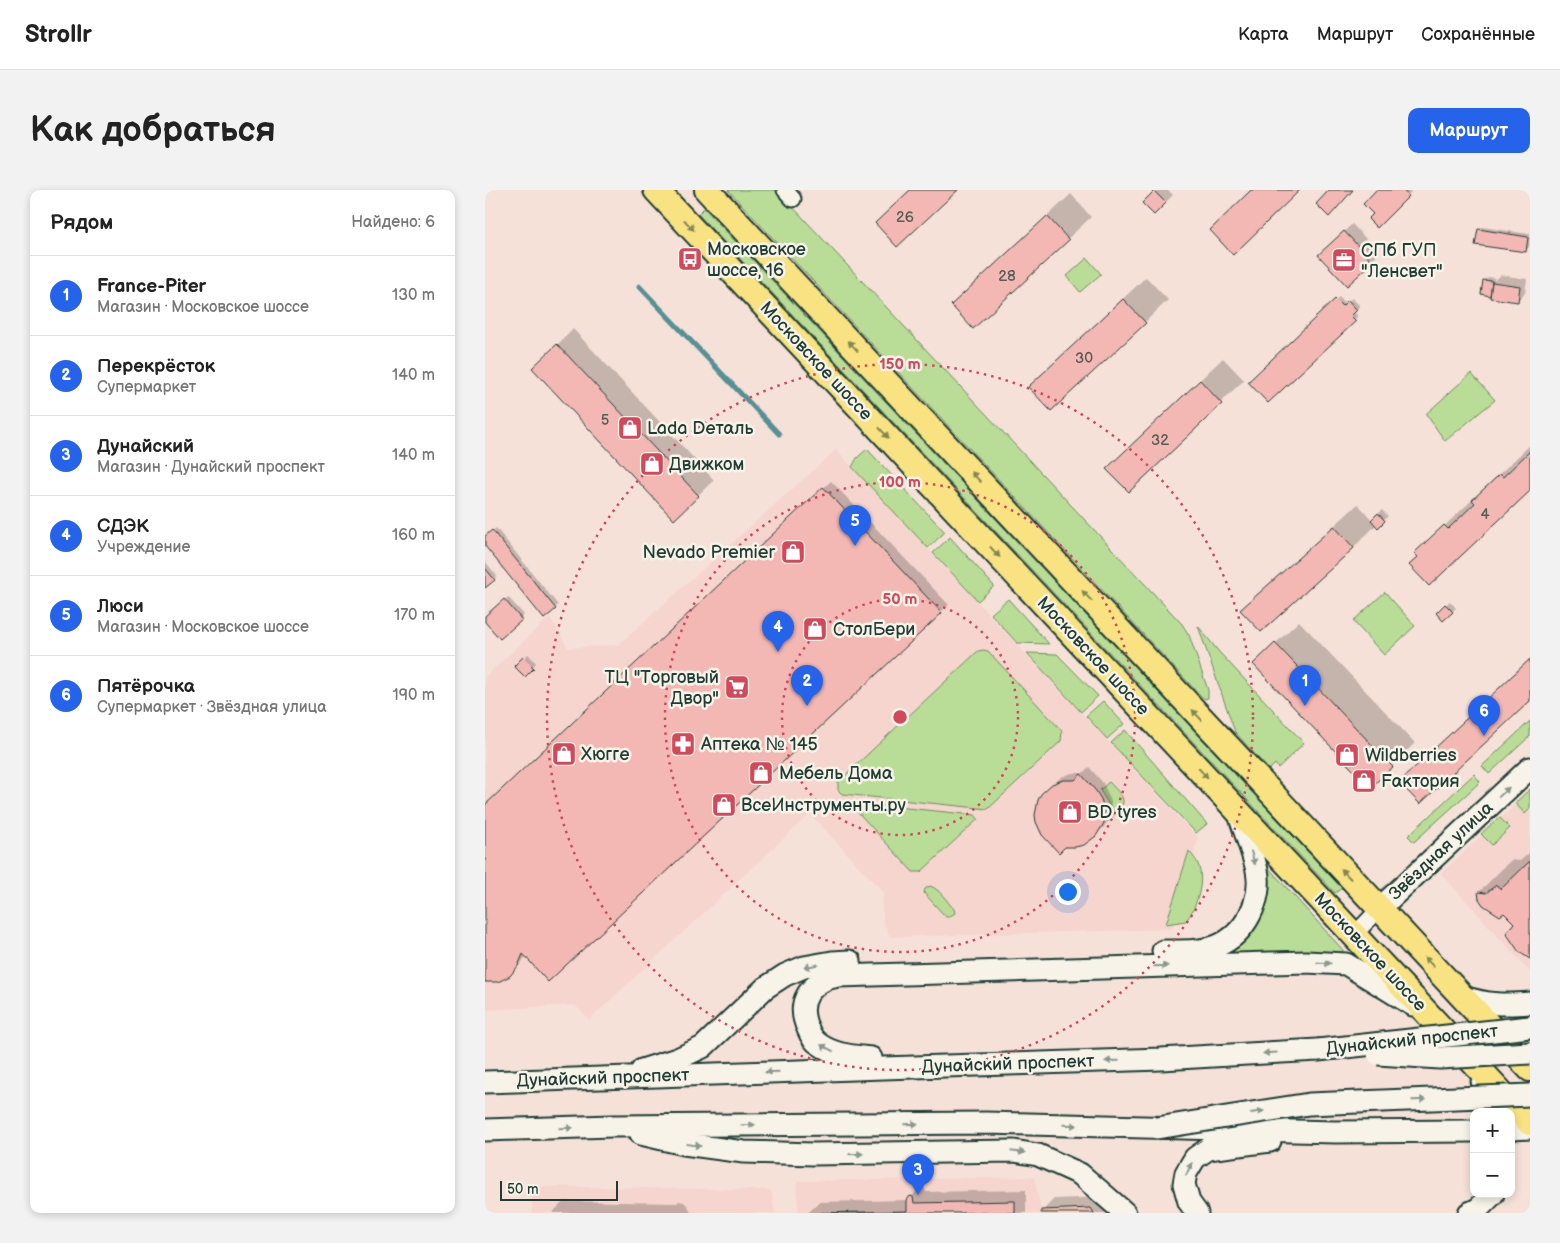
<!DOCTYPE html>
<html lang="ru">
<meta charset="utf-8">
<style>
:root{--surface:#fff;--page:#f2f2f2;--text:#222;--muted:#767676;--line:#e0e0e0;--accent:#2563eb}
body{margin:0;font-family:"Balsamiq Sans",sans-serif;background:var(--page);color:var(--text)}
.controls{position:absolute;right:15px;bottom:15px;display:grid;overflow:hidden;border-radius:10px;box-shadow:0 2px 8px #0003}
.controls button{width:45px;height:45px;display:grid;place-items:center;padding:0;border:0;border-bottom:1px solid var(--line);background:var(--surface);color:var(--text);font:25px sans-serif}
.scale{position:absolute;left:15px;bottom:12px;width:118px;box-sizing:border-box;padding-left:5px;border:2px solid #1f3d34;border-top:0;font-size:14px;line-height:18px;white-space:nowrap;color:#1f3d34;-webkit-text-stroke:4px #f7f3e8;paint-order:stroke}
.you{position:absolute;left:582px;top:701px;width:18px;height:18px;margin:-12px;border:4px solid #fff;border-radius:50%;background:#1a73e8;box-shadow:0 0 0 8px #1a73e833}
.badge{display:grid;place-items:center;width:32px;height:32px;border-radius:50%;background:var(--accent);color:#fff;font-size:16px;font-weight:700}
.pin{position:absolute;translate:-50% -41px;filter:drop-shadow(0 1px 2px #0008)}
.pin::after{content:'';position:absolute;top:26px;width:18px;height:15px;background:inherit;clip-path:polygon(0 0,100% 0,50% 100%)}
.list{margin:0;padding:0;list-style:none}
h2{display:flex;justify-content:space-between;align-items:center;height:65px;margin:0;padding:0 20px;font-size:21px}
h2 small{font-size:16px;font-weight:400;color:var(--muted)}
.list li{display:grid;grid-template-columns:32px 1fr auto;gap:15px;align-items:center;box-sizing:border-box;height:80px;padding:0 20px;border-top:1px solid var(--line)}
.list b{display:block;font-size:19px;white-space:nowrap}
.list p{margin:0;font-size:16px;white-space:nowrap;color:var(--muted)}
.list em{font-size:16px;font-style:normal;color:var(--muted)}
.map{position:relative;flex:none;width:1045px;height:1023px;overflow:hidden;border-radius:10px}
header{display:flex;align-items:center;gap:30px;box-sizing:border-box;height:70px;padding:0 25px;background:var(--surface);border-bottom:1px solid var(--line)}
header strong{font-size:24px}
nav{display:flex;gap:28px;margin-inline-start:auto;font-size:18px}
.intro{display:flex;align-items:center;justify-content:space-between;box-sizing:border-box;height:120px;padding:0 30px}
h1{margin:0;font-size:35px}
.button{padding:12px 22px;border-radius:10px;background:var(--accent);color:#fff;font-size:18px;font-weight:700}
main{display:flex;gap:30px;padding:0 30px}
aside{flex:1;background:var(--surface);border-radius:10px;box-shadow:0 2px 8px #0003}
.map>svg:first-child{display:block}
</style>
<header>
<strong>Strollr</strong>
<nav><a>Карта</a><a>Маршрут</a><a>Сохранённые</a></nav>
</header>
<div class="intro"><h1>Как добраться</h1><a class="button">Маршрут</a></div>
<main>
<aside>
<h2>Рядом<small>Найдено: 6</small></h2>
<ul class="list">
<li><span class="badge">1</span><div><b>France-Piter</b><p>Магазин · Московское шоссе</p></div><em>130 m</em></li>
<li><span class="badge">2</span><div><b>Перекрёсток</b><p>Супермаркет</p></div><em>140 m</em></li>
<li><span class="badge">3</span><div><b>Дунайский</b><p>Магазин · Дунайский проспект</p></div><em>140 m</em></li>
<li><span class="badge">4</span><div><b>СДЭК</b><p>Учреждение</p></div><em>160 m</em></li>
<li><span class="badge">5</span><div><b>Люси</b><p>Магазин · Московское шоссе</p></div><em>170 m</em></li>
<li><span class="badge">6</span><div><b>Пятёрочка</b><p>Супермаркет · Звёздная улица</p></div><em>190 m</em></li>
</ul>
</aside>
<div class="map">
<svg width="1045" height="1023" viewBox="0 0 1045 1023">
<rect width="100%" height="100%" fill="#f6e1d8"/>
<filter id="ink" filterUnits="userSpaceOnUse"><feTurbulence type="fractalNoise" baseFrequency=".02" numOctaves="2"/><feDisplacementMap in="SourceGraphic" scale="10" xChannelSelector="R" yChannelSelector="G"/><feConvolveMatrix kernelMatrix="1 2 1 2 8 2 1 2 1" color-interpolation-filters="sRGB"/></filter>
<g filter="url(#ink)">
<g fill="#f5d5cd">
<path d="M351,260L713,648L687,739L405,747L398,730L397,712L399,703L325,624L104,830L90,815L0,820V487L65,427L83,458L133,455Z"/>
<path d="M1045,601V782L956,683Z"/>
<path d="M549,987L556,1020L609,1023H313L312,991Z"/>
<path d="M47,996L286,1000L290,1023H47Z"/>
</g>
<g fill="#b9dc96" stroke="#6c8c65">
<path d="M243,0H292L697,434L704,445L723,500V508L720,509L716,506Z"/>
<path d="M219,18L857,698L850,703L213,24Z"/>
<path d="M602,68L616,84L595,102L582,86Z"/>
<path d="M986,183L1010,210L960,251L941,224Z"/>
<path d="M382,259L460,342L443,358L367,277L372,268Z"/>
<path d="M465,347L509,396L493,411L448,363Z"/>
<path d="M900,402L930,436L899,465L868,431Z"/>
<path d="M523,409L564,454L532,453L506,424Z"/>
<path d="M713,436L734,462L819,553L793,578L790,574L784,580L750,542Z"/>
<path d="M498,460L503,461L577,541L576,551L503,619L357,604L353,600V592L493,461Z"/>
<path d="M542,463L572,464L613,506L596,522Z"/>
<path d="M618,511L639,534L622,549L601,526Z"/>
<path d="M1045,531V546L1004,584L997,576Z"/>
<path d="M640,540L722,634L711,643L626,553Z"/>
<path d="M989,584L995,592L929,652L923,646L927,642Z"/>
<path d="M624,592C644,612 642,612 622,632L624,615L615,600Z"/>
<path d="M1045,599V619L1040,624L1030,613Z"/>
<path d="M373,613L490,625L493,629L436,682H428L368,617Z"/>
<path d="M1014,627L1025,638L1007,655L996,644Z"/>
<path d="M704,661C707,665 711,669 713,674C720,691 712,717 701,731L681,734Z"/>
<path d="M781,675L858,760V762L723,764L737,759Z"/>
<path d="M445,696C455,699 462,712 469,719L470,723L464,727H461L439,703L440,699Z"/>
</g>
<g fill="#0003">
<path d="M672,0H683L688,5L669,24L659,13Z"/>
<path d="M893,0H924L926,2L892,37L890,24Z"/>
<path d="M586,4L606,27L488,137L468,115Z"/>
<path d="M867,34L894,63L862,94L835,65Z"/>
<path d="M997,37L1045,44L1044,57L1040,61L994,40Z"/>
<path d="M1016,85L1042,89L1040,103L1032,111L1007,102L1004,104L998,103L1000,90L1003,87L1010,88L1009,91Z"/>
<path d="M661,87L683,110L660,132L544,197Z"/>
<path d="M854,107L861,114L867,108L875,116L869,122L873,126L783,212L764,192Z"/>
<path d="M88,139L229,290L189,328L64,163Z"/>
<path d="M738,168L759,190L644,300L646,256Z"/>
<path d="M1045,255V299L935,367L931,363Z"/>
<path d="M346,291L464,415L41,765L37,772L29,780L0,791V616Z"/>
<path d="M873,314L887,330L897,320L903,326L893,336L892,334L869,357L776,441L757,420Z"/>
<path d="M11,338L73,415L70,418L0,354V347Z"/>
<path d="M0,371L12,386L0,397Z"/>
<path d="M23,407L39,425L15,447L0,430V428Z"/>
<path d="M965,411L971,418L959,429L952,423Z"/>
<path d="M814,431L930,553L885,596L769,474Z"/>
<path d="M43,464L51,473L40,485L31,476Z"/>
<path d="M604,577L618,593L626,611V624L619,637L610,645L557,605L576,587L587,583H598Z"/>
<path d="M1044,663L1045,664V768L1031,733L1020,722L995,708L994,702L1026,670L1035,671Z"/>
<path d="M438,995L441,1002L541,1000V1023H323L334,1012L423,1010Z"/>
<path d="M617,1007L628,1023H557V1021L569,1009Z"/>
<path d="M79,1011L192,1013L194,1011L199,1012L203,1016L206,1023H67Z"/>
</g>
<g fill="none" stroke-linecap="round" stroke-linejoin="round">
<path stroke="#559095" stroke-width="5" d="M154,96L294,244"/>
</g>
<g fill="#f4b8b4" stroke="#1f3d34">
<path d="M425,0H473L412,57L390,33Z"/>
<path d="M766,0H815L748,65L725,40Z"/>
<path d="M844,0H868L844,27L831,14Z"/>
<path d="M891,0H917L924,6L892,38L883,29L888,24L878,14Z"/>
<path d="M669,1L681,13L669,25L657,13Z"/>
<path d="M562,26L584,50L488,139L466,115Z"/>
<path d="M993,39L1043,47L1041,62L990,55Z"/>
<path d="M859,41L888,72L862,96L833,65Z"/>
<path d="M998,90L1007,91L1005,106L996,104Z"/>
<path d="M1007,92L1035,96L1033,112L1005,108Z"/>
<path d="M638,109L661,133L566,221L543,197Z"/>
<path d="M850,109L857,116L863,110L872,120L866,126L871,131L783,213L763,192Z"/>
<path d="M72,154L214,306L189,330L47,178Z"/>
<path d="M715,190L737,214L644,302L621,279Z"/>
<path d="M1045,261V301L944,396L924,375L933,367L929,363L959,335L963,339L990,313L987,310L1015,284L1018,287Z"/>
<path d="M338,297L457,423L63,792L38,764L33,776L25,786L13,792H0V615Z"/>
<path d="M893,323L900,331L893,338L886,330Z"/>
<path d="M849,336L869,358L776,442L755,420Z"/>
<path d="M7,340L71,419L59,429L0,356V346Z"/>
<path d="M0,378L10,390L0,398Z"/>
<path d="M19,409L37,430L15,449L0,432V426Z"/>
<path d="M960,414L968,422L958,431L951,423Z"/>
<path d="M790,453L908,577L885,598L768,474Z"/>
<path d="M38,467L49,478L40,487L29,476Z"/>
<path d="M1045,469V511L935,614L914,592Z"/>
<path d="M596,584L611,601L616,609L619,619V633L611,646L599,655L590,657H580L574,663L557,645L551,632L550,625L553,610L556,604L567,594L578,590H590Z"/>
<path d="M1045,671V769L1034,762L1021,743L1029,733L1019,723L1015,726L998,715L994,709L993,702L1001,703L1011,695L1016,699Z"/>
<path d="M425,1006L428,1007L429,1013L530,1011V1023H336L422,1021V1010Z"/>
<path d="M606,1018L609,1023H556V1020Z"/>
</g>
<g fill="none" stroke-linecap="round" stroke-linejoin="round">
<defs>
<g id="street">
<path d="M300,0L308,9"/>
<path d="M869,745L894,719"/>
</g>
<g id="secondary">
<path d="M894,719L1045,578"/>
<path d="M678,761C695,761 716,762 732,756C760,745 778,710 772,680C767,660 759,640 753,621"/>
<path d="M978,807C1003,815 1020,815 1045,813"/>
<path d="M386,868C368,866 349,865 334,854C329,851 325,844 323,839C310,811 326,791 353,786L821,772L861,774L928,815"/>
<path d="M157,880L192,869L218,857L280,798L300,785L319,777L347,772L365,771"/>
<path d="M0,892L398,878L676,869L833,860"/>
<path d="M997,892L1005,914L1010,922"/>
<path d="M1026,939L1045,938"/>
<path d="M0,940L127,936L501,933L850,942L989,941"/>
<path d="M156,944L199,954L259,962L328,964L529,961L553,965L595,984L640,1023"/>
<path d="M712,1023L704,1012L699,994L701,983L710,968L723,959L785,951"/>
<path d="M984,1023L993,1019L1008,1004"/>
</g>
<g id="primary">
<path d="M171,0L1045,933"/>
<path d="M222,0L1045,879"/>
</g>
</defs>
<use href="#street" stroke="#1f3d34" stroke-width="19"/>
<use href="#secondary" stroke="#1f3d34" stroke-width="25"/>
<use href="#primary" stroke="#1f3d34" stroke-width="28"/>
<use href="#street" stroke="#f7f3e8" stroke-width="15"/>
<use href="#secondary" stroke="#f7f3e8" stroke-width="21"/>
<use href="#primary" stroke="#f8e281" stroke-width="24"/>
<defs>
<g id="secondary-bridge">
<path d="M833,860L1045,837"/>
<path d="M893,864L955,868L1045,863"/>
<path d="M672,938L824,914L1045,905"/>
</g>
</defs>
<use href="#secondary-bridge" stroke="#1f3d34" stroke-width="25" stroke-linecap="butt"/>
<use href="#secondary-bridge" stroke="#f7f3e8" stroke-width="21"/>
</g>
<defs><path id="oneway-solid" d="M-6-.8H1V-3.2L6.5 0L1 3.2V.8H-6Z" transform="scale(1.25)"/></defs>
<g fill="#818757">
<use href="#oneway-solid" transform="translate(204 35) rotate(47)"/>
<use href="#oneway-solid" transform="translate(368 156) rotate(-133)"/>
<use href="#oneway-solid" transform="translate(399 243) rotate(47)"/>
<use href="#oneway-solid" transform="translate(491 287) rotate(-133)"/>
<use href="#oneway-solid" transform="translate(510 362) rotate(47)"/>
<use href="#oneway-solid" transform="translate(602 406) rotate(-133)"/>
<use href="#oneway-solid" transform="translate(712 525) rotate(-133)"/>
<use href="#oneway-solid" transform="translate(718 583) rotate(47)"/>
<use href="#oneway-solid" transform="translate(861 684) rotate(-133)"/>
<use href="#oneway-solid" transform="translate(944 772) rotate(-134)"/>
</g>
<g fill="#8b988e">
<use href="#oneway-solid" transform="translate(1019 602) rotate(-43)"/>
<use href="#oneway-solid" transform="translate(768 668) rotate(73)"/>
<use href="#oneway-solid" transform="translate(839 773) rotate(4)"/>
<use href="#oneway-solid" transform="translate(326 776) rotate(168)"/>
<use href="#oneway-solid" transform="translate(676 776) rotate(-2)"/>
<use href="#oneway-solid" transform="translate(342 858) rotate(-153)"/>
<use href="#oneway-solid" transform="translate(785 863) rotate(176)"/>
<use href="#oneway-solid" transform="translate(627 871) rotate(178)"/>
<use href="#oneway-solid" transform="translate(287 882) rotate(178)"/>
<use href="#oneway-solid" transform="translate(934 910) rotate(-2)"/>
<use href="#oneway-solid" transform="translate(772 922) rotate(-9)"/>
<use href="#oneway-solid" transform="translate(426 934) rotate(-1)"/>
<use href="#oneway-solid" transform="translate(263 935) rotate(-1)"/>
<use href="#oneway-solid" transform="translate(585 935) rotate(2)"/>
<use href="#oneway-solid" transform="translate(81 938) rotate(-2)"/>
<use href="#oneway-solid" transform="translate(209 955) rotate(8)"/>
<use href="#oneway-solid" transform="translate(533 962) rotate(6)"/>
<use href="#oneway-solid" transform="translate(371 964) rotate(-1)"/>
<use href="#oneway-solid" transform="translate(704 979) rotate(-65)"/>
</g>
</g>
<g fill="none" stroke="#d1495b" stroke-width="2.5" stroke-dasharray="2.5 5">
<circle cx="415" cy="527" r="118"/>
<circle cx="415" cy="527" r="235"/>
<circle cx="415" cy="527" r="353"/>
</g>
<defs>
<symbol id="bus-square" viewBox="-11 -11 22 22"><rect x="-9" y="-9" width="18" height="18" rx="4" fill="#d1495b" stroke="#f7f3e8"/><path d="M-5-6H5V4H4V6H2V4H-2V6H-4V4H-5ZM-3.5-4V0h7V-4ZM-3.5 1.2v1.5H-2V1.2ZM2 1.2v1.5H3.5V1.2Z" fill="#fff"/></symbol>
<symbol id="office-square" viewBox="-11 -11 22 22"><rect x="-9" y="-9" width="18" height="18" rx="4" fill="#d1495b" stroke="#f7f3e8"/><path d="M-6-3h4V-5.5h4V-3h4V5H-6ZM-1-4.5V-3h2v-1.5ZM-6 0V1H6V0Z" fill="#fff"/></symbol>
<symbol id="shop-square" viewBox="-11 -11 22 22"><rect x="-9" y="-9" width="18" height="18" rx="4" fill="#d1495b" stroke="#f7f3e8"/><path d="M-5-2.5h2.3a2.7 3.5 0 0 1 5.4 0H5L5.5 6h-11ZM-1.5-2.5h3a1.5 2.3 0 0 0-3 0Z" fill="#fff"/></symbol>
<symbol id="supermarket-square" viewBox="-11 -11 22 22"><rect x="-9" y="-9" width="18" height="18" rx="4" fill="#d1495b" stroke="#f7f3e8"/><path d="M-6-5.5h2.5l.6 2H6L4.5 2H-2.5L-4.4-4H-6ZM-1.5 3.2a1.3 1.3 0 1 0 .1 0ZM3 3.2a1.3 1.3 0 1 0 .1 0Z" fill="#fff"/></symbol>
<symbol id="pharmacy-square" viewBox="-11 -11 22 22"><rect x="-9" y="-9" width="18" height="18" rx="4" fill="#d1495b" stroke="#f7f3e8"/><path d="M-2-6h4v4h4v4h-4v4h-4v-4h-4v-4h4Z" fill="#fff"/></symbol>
</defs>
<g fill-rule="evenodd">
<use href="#bus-square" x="191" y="55" width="28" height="28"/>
<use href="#office-square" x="845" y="56" width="28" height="28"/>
<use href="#shop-square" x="131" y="224" width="28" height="28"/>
<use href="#shop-square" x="153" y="260" width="28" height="28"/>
<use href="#shop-square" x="294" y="348" width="28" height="28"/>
<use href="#shop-square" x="316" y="425" width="28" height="28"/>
<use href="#supermarket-square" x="238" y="483" width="28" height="28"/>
<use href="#pharmacy-square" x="184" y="540" width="28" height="28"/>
<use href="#shop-square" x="65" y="550" width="28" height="28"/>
<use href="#shop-square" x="848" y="551" width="28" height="28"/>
<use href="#shop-square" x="262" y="569" width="28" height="28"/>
<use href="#shop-square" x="865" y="577" width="28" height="28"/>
<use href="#shop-square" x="225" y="601" width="28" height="28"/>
<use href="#shop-square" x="571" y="608" width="28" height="28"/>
</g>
<g text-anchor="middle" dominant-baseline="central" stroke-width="5" stroke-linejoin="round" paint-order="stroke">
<g font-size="15" fill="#545c54">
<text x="420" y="27">26</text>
<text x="522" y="86">28</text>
<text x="599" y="168">30</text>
<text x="120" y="230">5</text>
<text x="675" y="250">32</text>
<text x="1000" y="324">4</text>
</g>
<g font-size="18" fill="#1f3d34" stroke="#f7f3e8" text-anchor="start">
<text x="222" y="59">Московское<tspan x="222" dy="21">шоссе, 16</tspan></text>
<text x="876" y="60">СПб ГУП<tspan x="876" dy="21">"Ленсвет"</tspan></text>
<text x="162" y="238">Lada Dеталь</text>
<text x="184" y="274">Движком</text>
<text x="290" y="362" text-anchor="end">Nevado Premier</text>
<text x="348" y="439">СтолБери</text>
<text x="234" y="487" text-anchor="end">ТЦ "Торговый<tspan x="234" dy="21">Двор"</tspan></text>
<text x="216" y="554">Аптека № 145</text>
<text x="96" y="564">Хюгге</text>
<text x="880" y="565">Wildberries</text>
<text x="294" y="583">Мебель Дома</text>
<text x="896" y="591">Fактория</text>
<text x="256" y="615">ВсеИнструменты.ру</text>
<text x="602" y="622">BD tyres</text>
</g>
<g font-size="18" fill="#1f3d34" stroke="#f7f3e8">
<text transform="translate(331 171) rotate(47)">Московское шоссе</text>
<text transform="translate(608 466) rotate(47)">Московское шоссе</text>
<text transform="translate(956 661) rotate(-43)">Звёздная улица</text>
<text transform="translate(885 762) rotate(47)">Московское шоссе</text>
<text transform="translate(927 850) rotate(-6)">Дунайский проспект</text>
<text transform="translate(523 874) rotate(-2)">Дунайский проспект</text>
<text transform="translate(118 888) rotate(-2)">Дунайский проспект</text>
</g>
</g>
<circle cx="415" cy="527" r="8" fill="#d1495b" stroke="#f7f3e8" stroke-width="2.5"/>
<g font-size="15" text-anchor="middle" font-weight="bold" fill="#d1495b" stroke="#f7f3e8" stroke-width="5" stroke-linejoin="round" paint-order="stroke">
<text x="415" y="179">150 m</text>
<text x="415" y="297">100 m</text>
<text x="415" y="414">50 m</text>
</g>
</svg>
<div class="controls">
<button>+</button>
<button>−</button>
</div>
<div class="scale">50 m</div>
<div class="you"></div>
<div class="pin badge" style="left:820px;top:516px">1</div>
<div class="pin badge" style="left:322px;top:516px">2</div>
<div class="pin badge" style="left:433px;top:1005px">3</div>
<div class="pin badge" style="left:293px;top:462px">4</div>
<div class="pin badge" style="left:370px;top:356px">5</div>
<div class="pin badge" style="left:999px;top:546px">6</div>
</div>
</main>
